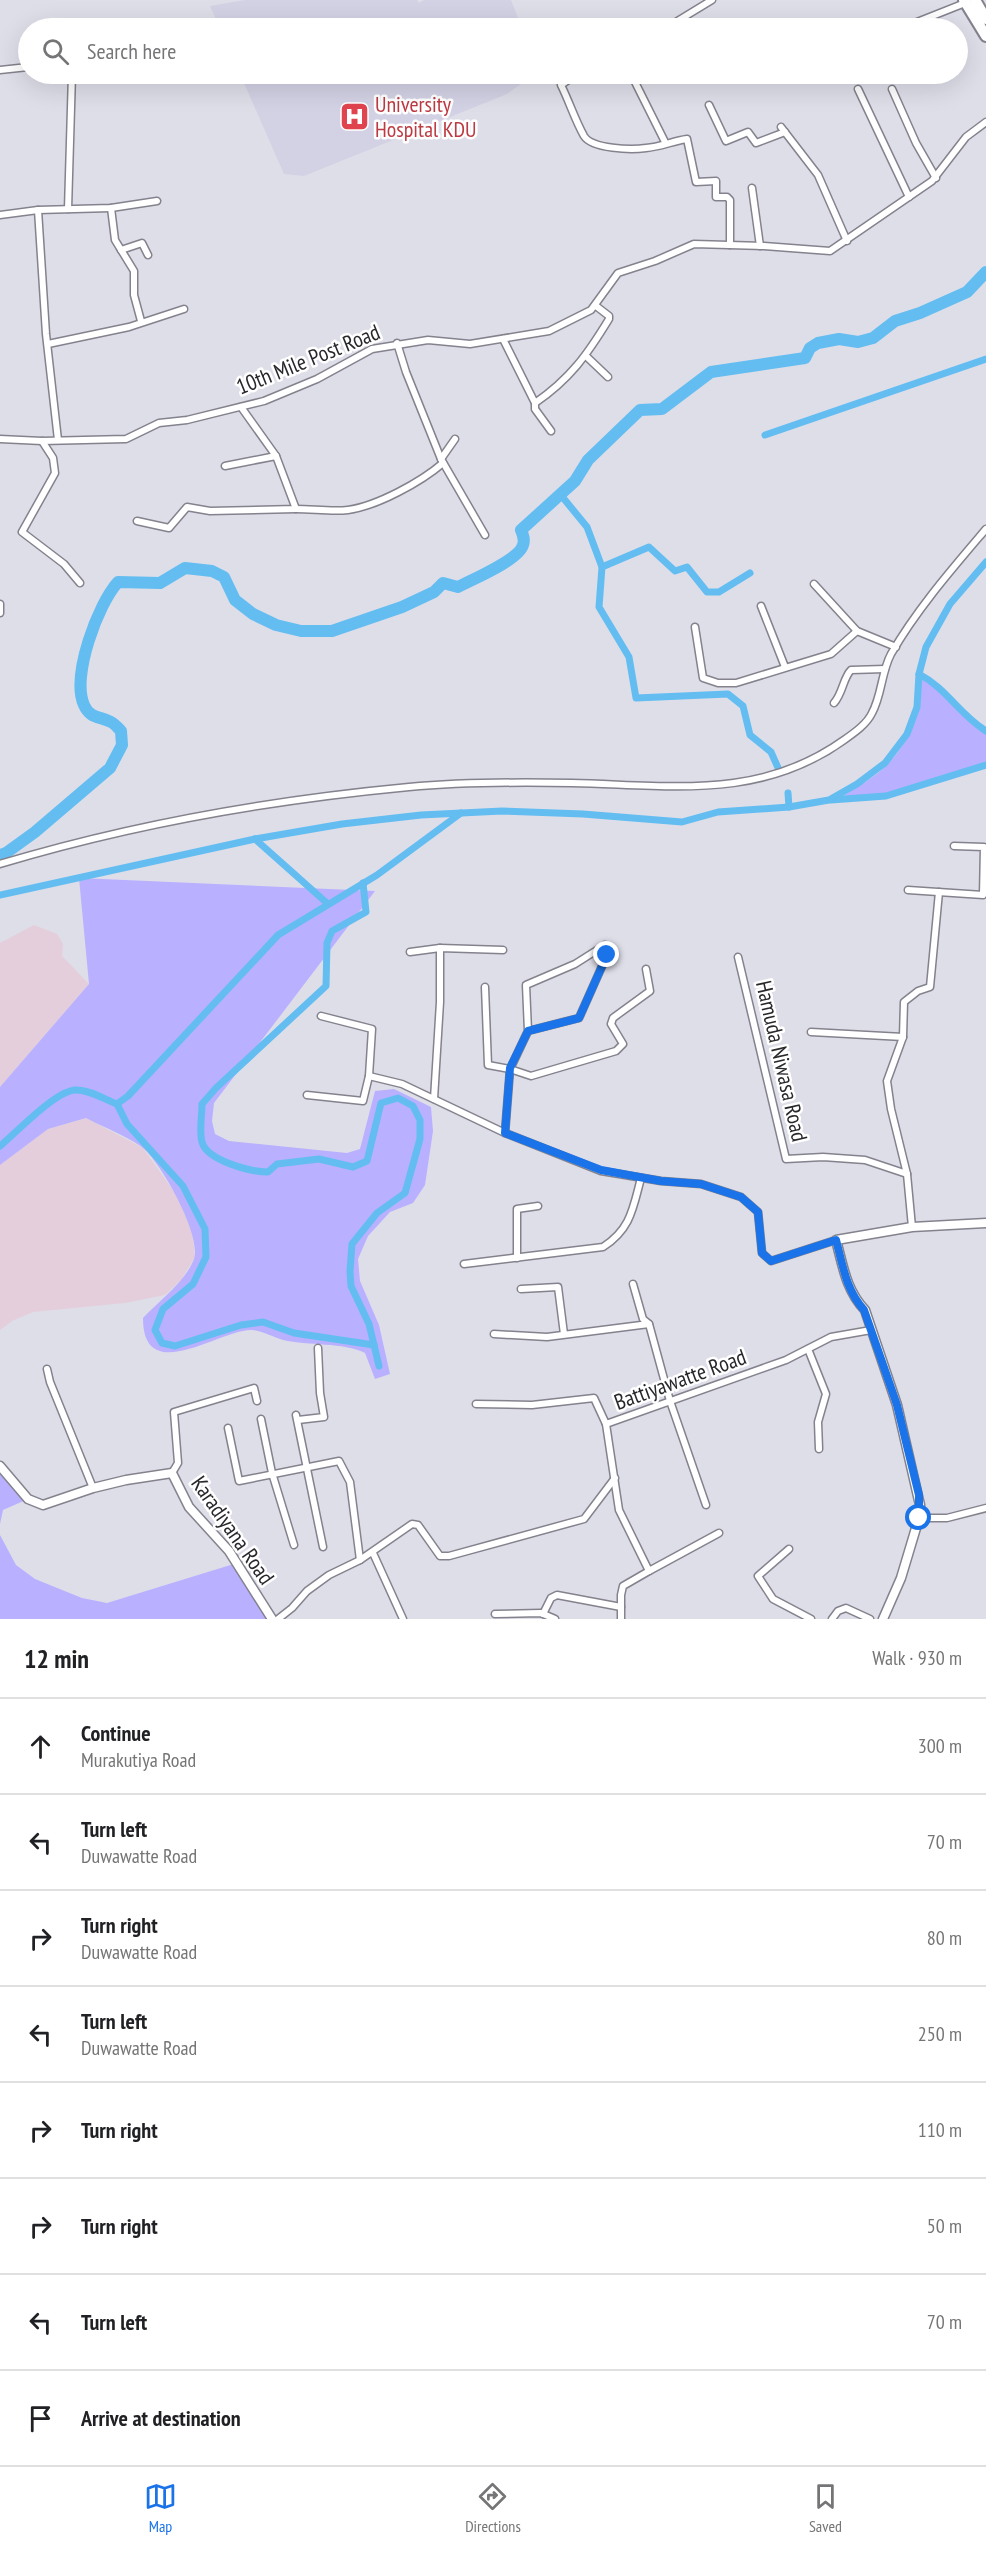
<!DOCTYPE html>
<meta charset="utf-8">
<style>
:root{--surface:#fff;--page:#f2f2f2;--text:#202124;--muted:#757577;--line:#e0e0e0;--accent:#1a73e8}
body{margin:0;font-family:"PT Sans Narrow",sans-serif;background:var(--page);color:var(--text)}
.stop{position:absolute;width:18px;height:18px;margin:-14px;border:4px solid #1a73e8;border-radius:50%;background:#fff}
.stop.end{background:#1a73e8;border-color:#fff;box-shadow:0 2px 6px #0008}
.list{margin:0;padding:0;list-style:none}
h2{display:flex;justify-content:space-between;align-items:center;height:78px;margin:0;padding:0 24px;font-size:26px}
h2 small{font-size:20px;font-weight:400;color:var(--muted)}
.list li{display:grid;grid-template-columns:39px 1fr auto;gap:18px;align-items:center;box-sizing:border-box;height:96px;padding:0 24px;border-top:2px solid var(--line)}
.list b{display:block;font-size:22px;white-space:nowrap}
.list p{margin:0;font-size:20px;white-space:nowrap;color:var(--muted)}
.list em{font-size:20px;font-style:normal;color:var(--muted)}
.icon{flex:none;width:33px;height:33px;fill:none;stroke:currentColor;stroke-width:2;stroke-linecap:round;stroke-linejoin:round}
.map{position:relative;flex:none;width:986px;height:1619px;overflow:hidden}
.search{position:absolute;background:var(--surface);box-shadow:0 6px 24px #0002;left:18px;right:18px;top:18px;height:66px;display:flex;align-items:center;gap:15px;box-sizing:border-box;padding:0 21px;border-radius:33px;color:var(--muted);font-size:22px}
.sheet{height:846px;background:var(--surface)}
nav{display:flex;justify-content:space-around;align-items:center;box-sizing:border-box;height:84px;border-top:2px solid var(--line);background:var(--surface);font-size:16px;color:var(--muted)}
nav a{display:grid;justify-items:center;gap:3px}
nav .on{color:var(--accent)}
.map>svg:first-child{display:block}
</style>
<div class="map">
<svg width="986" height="1619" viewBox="0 0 986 1619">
<rect width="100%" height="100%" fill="#dedee9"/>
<g fill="#d3d2e5">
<path d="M245,0H417L419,3L424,0H511L522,28H220L210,6Z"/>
<path d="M240,74H527L524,82L507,94L304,176L284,174Z"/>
</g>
<g fill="#e4cedb">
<path d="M34,925L57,934L63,944L62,956L89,984L0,1087V943Z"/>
<path d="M86,1118L143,1148L177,1196L192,1229L195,1257L181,1280L165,1295L125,1303L33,1312L12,1321L0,1330V1165L48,1129Z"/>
</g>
<g fill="#b9b0ff">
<path d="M921,677C946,692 960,718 986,734V763L886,794L842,797C856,787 876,777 888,764C912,739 919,710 921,677Z"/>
<path d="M79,878L375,891L214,1103L212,1121L215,1134L229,1141L347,1153L360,1149L375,1091L394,1089L431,1107L433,1131L425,1185L413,1203L390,1212L368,1236L358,1259L360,1281L379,1325L390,1374L375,1379L365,1353C343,1342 309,1346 283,1340C273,1337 263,1331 252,1330C220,1329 143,1388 143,1318C159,1301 186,1281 194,1259C202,1235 161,1163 143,1148C131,1138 101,1126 86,1118L48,1129L0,1165V1087L89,984Z"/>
<path d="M0,1466L28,1499L3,1510L0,1524Z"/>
<path d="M0,1535L16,1565L35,1579L82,1598L107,1603L237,1563L272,1619H0Z"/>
</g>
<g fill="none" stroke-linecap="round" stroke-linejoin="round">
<g stroke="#64bdf1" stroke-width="7">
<path d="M765,435L986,359"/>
<path d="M560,494L587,527L602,567L599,607L629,657L636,698L728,694L743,706L750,735L771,752L779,770"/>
<path d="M602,567L649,547L675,571L687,567L707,592H719L750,573"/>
<path d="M919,674C946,688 960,715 986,731"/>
<path d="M788,793L789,807"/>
<path d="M831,800L886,796L986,765"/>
<path d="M255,839L328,904"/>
<path d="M363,883L366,912L332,931L327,943L326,986L216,1088L202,1104C202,1115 199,1131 202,1142C207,1161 252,1172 268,1172L277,1164L319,1159L353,1167L367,1161L381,1103L398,1098L413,1106L420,1120V1139L405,1193L377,1213L352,1244L350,1271L351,1286L369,1324L379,1366"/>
<path d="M0,895L255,839L342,824L421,815L502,811L583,814L682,822L718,812L789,807L829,800L857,784L885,763L907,734L917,707L919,674L926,647L950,604L986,562"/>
<path d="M117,1104L127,1124L183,1186L205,1229L206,1257L193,1284L163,1309L155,1330L162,1343L175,1346L241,1325L263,1322L294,1333L374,1345"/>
<path d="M0,1146C17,1132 56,1090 76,1090C90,1090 104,1099 117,1104L128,1096L278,935L377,875L461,813"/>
</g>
<path stroke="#64bdf1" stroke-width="12" d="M0,855L6,853L35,832L110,768L122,745L121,731C118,728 115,724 111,722C100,716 90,719 84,705C71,676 98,604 118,582L160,583L185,568L212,571L224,577L235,600L253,614L276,625L301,631H332L402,607L434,592L443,583L458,587C473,579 519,560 523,545C525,540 523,535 521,530L575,481L588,460L640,410L662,409L711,372L805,358L810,348L818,343L839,339L858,342L873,338L895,321L920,313L967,292L986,272"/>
<defs>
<g id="minor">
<path d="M666,28L712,0"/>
<path d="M902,28L965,3"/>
<path d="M0,70L28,67"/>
<path d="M577,74L561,85C569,101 575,120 584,136C592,149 631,150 646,148C660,147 673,141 687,139L696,182L716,181V197H727L730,200V245"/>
<path d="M631,74L665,142"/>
<path d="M784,75L789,74"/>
<path d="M858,89L909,197"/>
<path d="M892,89L916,143L936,178"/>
<path d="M709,105L726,141L748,132L756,143L785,132"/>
<path d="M781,127L818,175L847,241"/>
<path d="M752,188L760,246"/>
<path d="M111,208L115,240L134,271V295L141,321"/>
<path d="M68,209L72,74"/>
<path d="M38,210L46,334L58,440"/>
<path d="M0,215L38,210L111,208L157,201"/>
<path d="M121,250L142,243L148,255"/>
<path d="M503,339L535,403C570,379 587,355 609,319V316L596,306"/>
<path d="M397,343L406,372L441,459L485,535"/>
<path d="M48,344L129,327L184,309"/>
<path d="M586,356L608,377"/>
<path d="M535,403V409L551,431"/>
<path d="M0,439L42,441L126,439L159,423L187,420L264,401L317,379L372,349L428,340L470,344L549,331L591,310L618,273L655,261L694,244L764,246L830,251L932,181L966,137L986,122"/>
<path d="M42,441L53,458L55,473L22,532L64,564L80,583"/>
<path d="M441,459L455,439"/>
<path d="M225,466L276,456"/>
<path d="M296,509C313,509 332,512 348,510C377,506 421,482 443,463"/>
<path d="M137,521L169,528L187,507L210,511L296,509L276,456L241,407"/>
<path d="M814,584L857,631L896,647"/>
<path d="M0,604V613"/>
<path d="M761,606L785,667"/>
<path d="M695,627L703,678L718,683H736L831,654L857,631"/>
<path d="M834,703C843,693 843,678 851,670L885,669"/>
<path d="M0,864C133,824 271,800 409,787C463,782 518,782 572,783C669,785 759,801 844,740C854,733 867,724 872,713C882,695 881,673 891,654C917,609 952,569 986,529"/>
<path d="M908,890L983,895L984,847L954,846"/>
<path d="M410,952L440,948"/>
<path d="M738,957L786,1159L823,1157L865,1160L907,1174"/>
<path d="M485,987L488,1065L510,1069L531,1076L616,1051L623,1044L611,1024L613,1018L650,991L646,969"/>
<path d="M811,1032L903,1037"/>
<path d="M369,1076L402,1084L505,1133L601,1171L661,1181L701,1184L741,1197L758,1212L762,1253L771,1261L836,1240"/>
<path d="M307,1095L363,1101L369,1076L372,1029L321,1016"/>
<path d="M434,1099L440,1002V948L503,950"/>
<path d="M505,1133L510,1069L528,1031L579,1018L607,955L605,945L575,964L526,985L528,1031"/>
<path d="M912,1227L907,1174L891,1109L887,1081L903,1037L904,1002L918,991L930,987L939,892"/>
<path d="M517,1258V1209L538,1206"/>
<path d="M464,1264L603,1247C631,1229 633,1208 641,1178"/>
<path d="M633,1284L643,1319L649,1324L670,1401L706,1505"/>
<path d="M521,1289L558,1287L564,1334"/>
<path d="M494,1334L547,1337L649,1324"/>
<path d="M808,1349L826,1394L818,1422L819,1449"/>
<path d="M47,1369L50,1382L93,1488"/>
<path d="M476,1404L532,1405L594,1398L606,1424L786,1360L831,1337L871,1330"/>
<path d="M296,1415L323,1547"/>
<path d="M261,1419L272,1473L294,1545"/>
<path d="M298,1420L324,1417L320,1393L318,1348"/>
<path d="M606,1424L619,1510L649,1571L719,1533"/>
<path d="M228,1428L239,1481L339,1461L350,1482L360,1560"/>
<path d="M172,1473L178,1463L174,1412L254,1388L257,1401"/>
<path d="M919,1518H947L986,1508"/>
<path d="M789,1549L758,1576L773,1599L811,1619"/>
<path d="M373,1553L403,1619"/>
<path d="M495,1614L541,1613L555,1619"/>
<path d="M543,1614L551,1598L557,1595L621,1607"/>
<path d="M278,1619L292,1608L307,1591L329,1575L360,1560L412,1524L418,1525L440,1556H449L584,1519L615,1478"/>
<path d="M621,1619V1595L623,1586L649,1571"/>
<path d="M832,1619L838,1611L846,1608L870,1619"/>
</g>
<g id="tertiary">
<path d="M0,1466L28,1499L43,1505L93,1488L126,1480L172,1473L189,1507L229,1551L272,1619"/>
<path d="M883,1619L901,1578L919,1518L920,1505L897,1405L865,1310C846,1290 843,1266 836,1240L912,1227L986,1223"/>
</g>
<g id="primary">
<path d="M964,0L986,36"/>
<path d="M975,0L986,19"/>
</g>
</defs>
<use href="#minor" stroke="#83828d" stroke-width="9"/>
<use href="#tertiary" stroke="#83828d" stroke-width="11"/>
<use href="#primary" stroke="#83828d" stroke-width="14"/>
<use href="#minor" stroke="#fff" stroke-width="6"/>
<use href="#tertiary" stroke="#fff" stroke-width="8"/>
<use href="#primary" stroke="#fff" stroke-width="10"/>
</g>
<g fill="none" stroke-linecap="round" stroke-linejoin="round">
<path stroke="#1a73e8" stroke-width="8" d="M607,955L579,1018L528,1031L510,1068L505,1133L601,1170L661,1181L701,1184L741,1197L758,1212L762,1253L771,1261L836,1240C843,1266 846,1290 864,1310L897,1405L919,1495V1518"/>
</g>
<defs>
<symbol id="hospital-square" viewBox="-11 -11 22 22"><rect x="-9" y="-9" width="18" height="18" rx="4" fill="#e0444e" stroke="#fff"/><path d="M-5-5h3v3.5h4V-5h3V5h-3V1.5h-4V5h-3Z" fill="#fff"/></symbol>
</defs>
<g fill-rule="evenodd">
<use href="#hospital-square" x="338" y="100" width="33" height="33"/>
</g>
<g text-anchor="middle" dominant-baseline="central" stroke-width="5" stroke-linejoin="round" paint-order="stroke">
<g font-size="22" fill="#be3a42" stroke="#fff" text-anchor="start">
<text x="375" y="104">University<tspan x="375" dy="25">Hospital KDU</tspan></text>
</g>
<g font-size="22" fill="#28282c" stroke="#fff">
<text transform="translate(308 359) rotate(-22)">10th Mile Post Road</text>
<text transform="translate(782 1061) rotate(77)">Hamuda Niwasa Road</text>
<text transform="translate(680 1379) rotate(-20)">Battiyawatte Road</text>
<text transform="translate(233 1530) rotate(55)">Karadiyana Road</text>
</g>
</g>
</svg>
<div class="stop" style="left:919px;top:1518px"></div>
<div class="stop end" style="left:607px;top:955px"></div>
<div class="search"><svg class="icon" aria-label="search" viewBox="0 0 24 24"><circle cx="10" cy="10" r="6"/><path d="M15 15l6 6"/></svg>Search here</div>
</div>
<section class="sheet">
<h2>12 min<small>Walk · 930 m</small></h2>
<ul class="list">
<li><svg class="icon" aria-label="ahead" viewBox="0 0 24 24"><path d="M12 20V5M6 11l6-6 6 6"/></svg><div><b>Continue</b><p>Murakutiya Road</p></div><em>300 m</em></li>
<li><svg class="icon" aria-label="left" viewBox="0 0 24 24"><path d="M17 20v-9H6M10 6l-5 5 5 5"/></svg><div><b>Turn left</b><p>Duwawatte Road</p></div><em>70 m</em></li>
<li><svg class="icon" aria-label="right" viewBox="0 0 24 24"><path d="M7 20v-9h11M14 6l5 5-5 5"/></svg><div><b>Turn right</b><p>Duwawatte Road</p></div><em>80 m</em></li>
<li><svg class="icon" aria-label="left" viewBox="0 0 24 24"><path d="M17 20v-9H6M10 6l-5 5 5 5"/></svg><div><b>Turn left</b><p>Duwawatte Road</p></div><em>250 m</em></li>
<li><svg class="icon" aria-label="right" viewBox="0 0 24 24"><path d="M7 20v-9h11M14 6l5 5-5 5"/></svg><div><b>Turn right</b></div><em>110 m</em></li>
<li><svg class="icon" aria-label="right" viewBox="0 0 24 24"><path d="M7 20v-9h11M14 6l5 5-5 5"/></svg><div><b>Turn right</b></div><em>50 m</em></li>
<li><svg class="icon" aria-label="left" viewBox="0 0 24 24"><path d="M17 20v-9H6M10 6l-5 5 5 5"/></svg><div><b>Turn left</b></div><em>70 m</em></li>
<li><svg class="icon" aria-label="arrive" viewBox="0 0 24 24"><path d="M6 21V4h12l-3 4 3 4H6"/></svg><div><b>Arrive at destination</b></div></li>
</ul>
</section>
<nav>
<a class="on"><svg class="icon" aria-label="map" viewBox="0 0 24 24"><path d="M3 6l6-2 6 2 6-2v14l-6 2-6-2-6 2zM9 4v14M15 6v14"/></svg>Map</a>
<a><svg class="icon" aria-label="directions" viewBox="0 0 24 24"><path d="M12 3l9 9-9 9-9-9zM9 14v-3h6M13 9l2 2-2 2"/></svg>Directions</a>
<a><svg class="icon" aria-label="saved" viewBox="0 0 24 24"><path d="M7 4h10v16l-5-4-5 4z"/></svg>Saved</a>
</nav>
